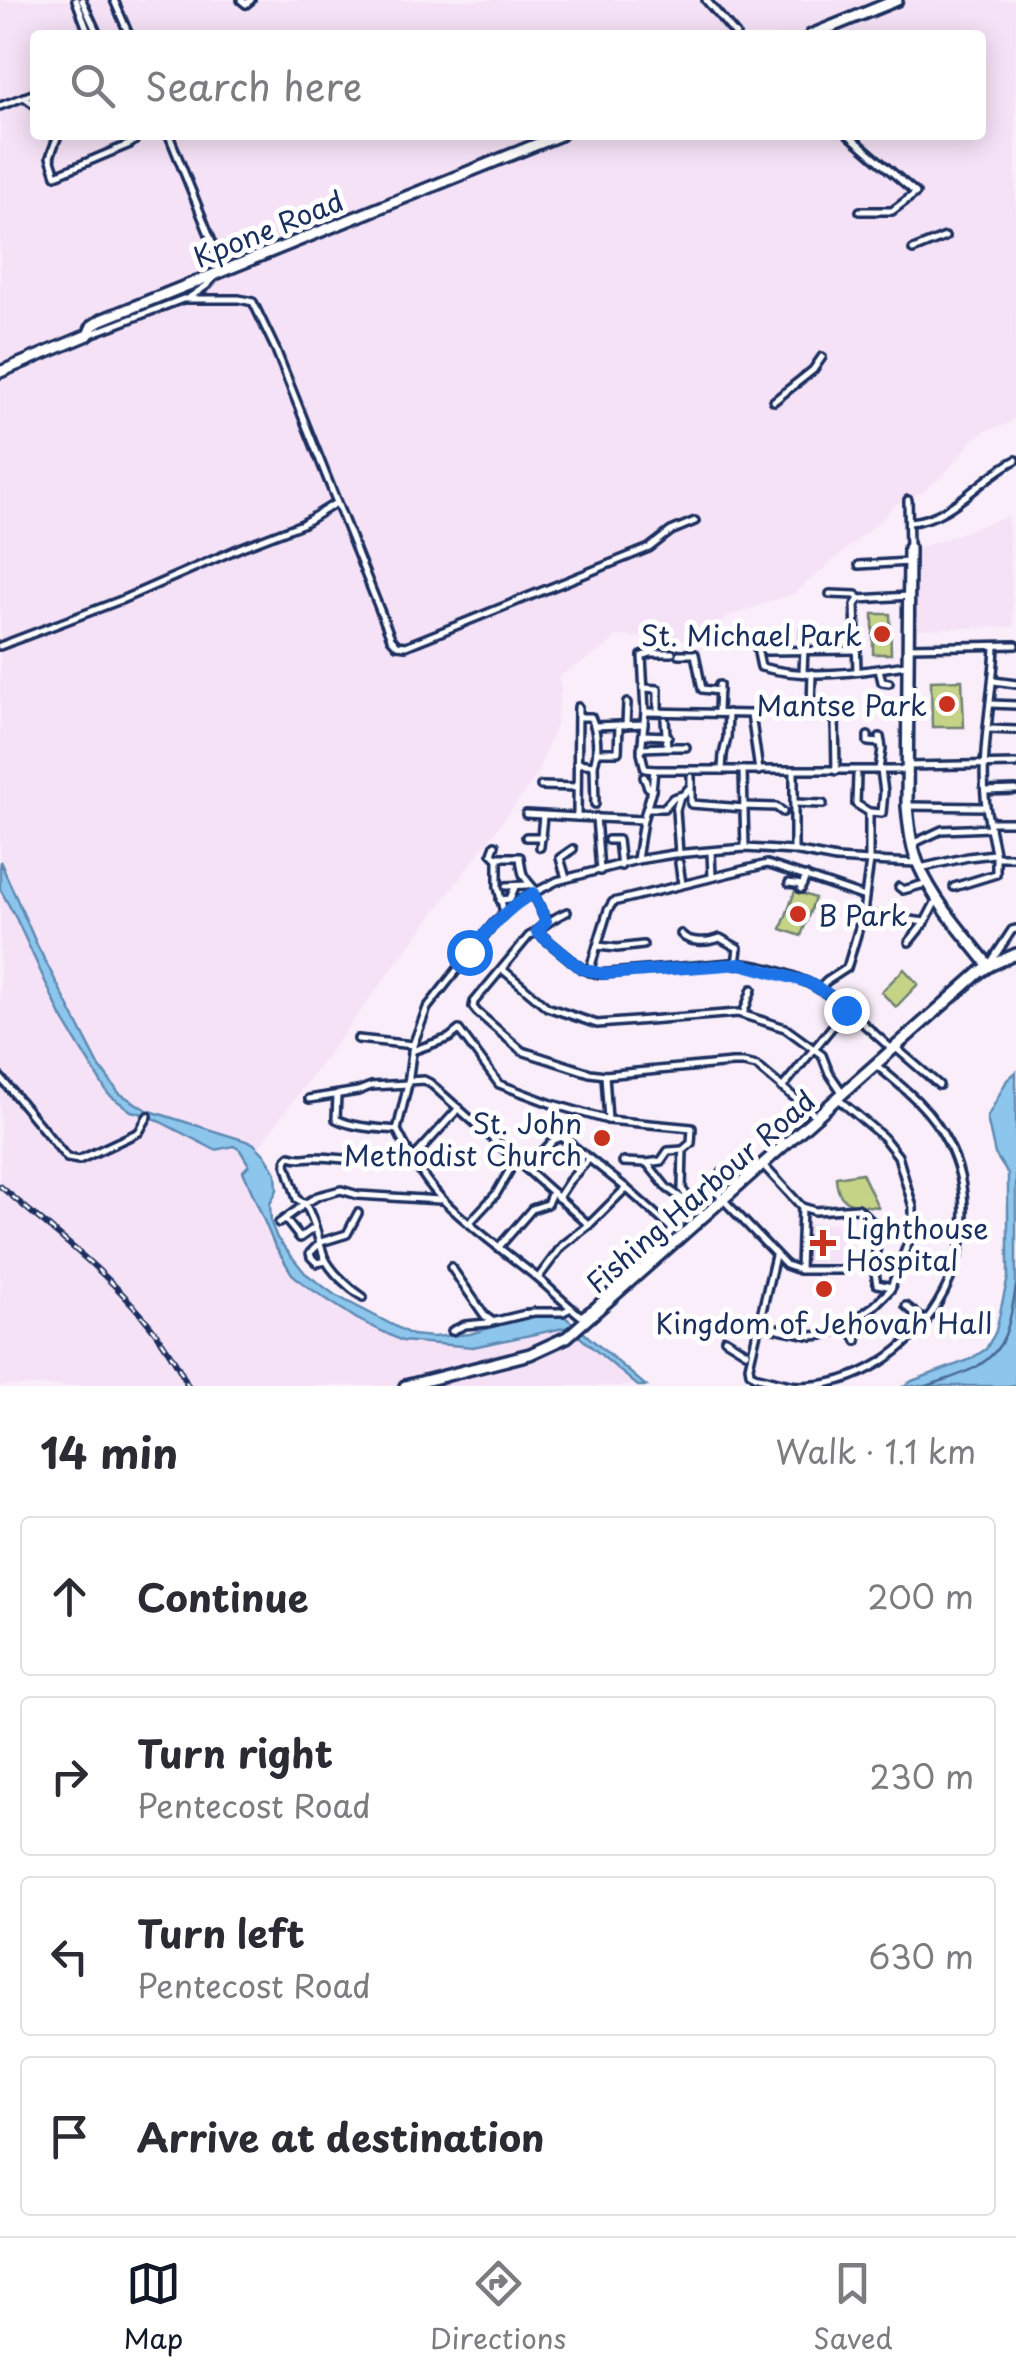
<!DOCTYPE html>
<meta charset="utf-8">
<style>
:root{--surface:#fff;--page:#f2f2f3;--text:#2b2b33;--muted:#7c7c81;--line:#e1e1e2;--accent:#111827}
body{margin:0;font-family:"Playpen Sans",sans-serif;background:var(--page);color:var(--text)}
.stop{position:absolute;width:30px;height:30px;margin:-22px;border:8px solid #1a73e8;border-radius:50%;background:#fff}
.stop.end{background:#1a73e8;border-color:#fff;box-shadow:0 2px 10px #0008}
.list{margin:0;padding:0;list-style:none}
h2{display:flex;justify-content:space-between;align-items:center;height:130px;margin:0;padding:0 40px;font-size:42px}
h2 small{font-size:32px;font-weight:400;color:var(--muted)}
.list li{display:grid;grid-template-columns:65px 1fr auto;gap:30px;align-items:center;box-sizing:border-box;height:160px;margin:0 20px 20px;padding:0 20px;border:2px solid var(--line);border-radius:10px}
.list b{display:block;font-size:38px;white-space:nowrap}
.list p{margin:0;font-size:32px;white-space:nowrap;color:var(--muted)}
.list em{font-size:32px;font-style:normal;color:var(--muted)}
.icon{flex:none;width:55px;height:55px;fill:none;stroke:currentColor;stroke-width:2;stroke-linecap:round;stroke-linejoin:round}
.map{position:relative;flex:none;width:1016px;height:1386px;overflow:hidden}
.search{position:absolute;background:var(--surface);box-shadow:0 5px 25px #0003;left:30px;right:30px;top:30px;height:110px;display:flex;align-items:center;gap:25px;box-sizing:border-box;padding:0 35px;border-radius:10px;color:var(--muted);font-size:38px}
.sheet{height:850px;background:var(--surface)}
nav{display:flex;justify-content:space-around;align-items:center;box-sizing:border-box;height:140px;border-top:2px solid var(--line);background:var(--surface);font-size:28px;color:var(--muted)}
nav a{display:grid;justify-items:center;gap:5px}
nav .on{color:var(--accent)}
.map>svg:first-child{display:block}
</style>
<div class="map">
<svg width="1016" height="1386" viewBox="0 0 1016 1386">
<rect width="100%" height="100%" fill="#faeefa"/>
<filter id="ink" filterUnits="userSpaceOnUse"><feTurbulence type="fractalNoise" baseFrequency=".01" numOctaves="2"/><feDisplacementMap in="SourceGraphic" scale="20" xChannelSelector="R" yChannelSelector="G"/><feConvolveMatrix kernelMatrix="1 2 1 2 8 2 1 2 1" color-interpolation-filters="sRGB"/></filter>
<g filter="url(#ink)">
<g fill="#f6e2f7" fill-rule="evenodd">
<path d="M0,0H1016V417L1006,425L987,430L974,439L947,471L925,491L891,507L886,516L795,593L729,616L708,635L697,641L617,636L601,651L559,676L561,690L555,728L535,778L258,1148L253,1143L147,1110L119,1094L100,1067L37,945L0,861ZM35,35H981V135H35Z"/>
<path d="M1008,516L1014,627L914,629V550Z"/>
<path d="M0,889L16,918L62,1018L131,1111L147,1115L215,1150L235,1146L241,1150L249,1165L243,1172L274,1244L283,1261L305,1285L402,1341L473,1347L562,1327L572,1330L530,1352L399,1386H0Z"/>
<path d="M805,1223L841,1224V1263L804,1262Z"/>
<path d="M576,1333L638,1386H412L473,1372Z"/>
</g>
<g fill="#c5d387" stroke="#708172" stroke-width="2.5">
<path d="M873,614H890L891,654H873Z"/>
<path d="M962,680L964,727H932L931,681Z"/>
<path d="M795,891L815,898L801,936L781,929Z"/>
<path d="M904,969L918,984L896,1007L881,992Z"/>
<path d="M862,1173L878,1207C853,1204 837,1206 836,1177Z"/>
</g>
<g fill="#8dc6ec" stroke="#5f8ab3" stroke-width="2.5">
<path d="M0,861L37,945L100,1067L119,1093L147,1110L253,1143L266,1156L276,1173L277,1190L270,1204L271,1223L277,1238L305,1273L335,1295L412,1335L432,1337L470,1334L535,1314L564,1316L646,1386H638L568,1327L473,1347L402,1341L357,1319L305,1285L292,1274L274,1244L243,1171L249,1165L240,1150L234,1146L215,1150L147,1115L131,1111L108,1094L62,1018L16,918L0,889Z"/>
<path d="M1016,1072V1386H904L912,1381L969,1360L986,1349L996,1331L1008,1277V1174L995,1154L987,1118L1007,1080Z"/>
</g>
<g fill="none" stroke-linecap="round" stroke-linejoin="round">
<path stroke="#496b97" stroke-width="2.5" d="M927,1386C958,1375 992,1368 1005,1335C1011,1320 1013,1303 1016,1287"/>
<defs>
<g id="street">
<path d="M76,0L89,35"/>
<path d="M82,0L98,35"/>
<path d="M114,0L129,35"/>
<path d="M241,0L246,4L251,0"/>
<path d="M706,0L736,35"/>
<path d="M24,97L35,105"/>
<path d="M0,106L35,93"/>
<path d="M58,135L50,157L56,175L130,144L134,141L133,135"/>
<path d="M169,135L223,269"/>
<path d="M849,135L916,193L892,211H860"/>
<path d="M913,250L945,237"/>
<path d="M190,297L206,286L216,275"/>
<path d="M91,334L183,299H239L253,302L276,350L391,638L397,645L406,646L649,548L671,531L695,521"/>
<path d="M774,401L813,370L822,357"/>
<path d="M908,500L909,548"/>
<path d="M910,522C952,519 980,478 1016,460"/>
<path d="M859,565L909,562"/>
<path d="M830,594L856,595L859,599"/>
<path d="M859,599L909,596"/>
<path d="M0,646L121,600L242,547L302,524L336,503"/>
<path d="M909,647L1016,645"/>
<path d="M757,648L761,667C808,680 860,672 906,665"/>
<path d="M766,651L857,650"/>
<path d="M672,653H651L642,656L645,712L641,753L645,769L654,770H743"/>
<path d="M679,654H695L702,689L719,691"/>
<path d="M879,669L882,682L889,683"/>
<path d="M857,671L855,605L859,599"/>
<path d="M803,672L805,627"/>
<path d="M812,673L811,707L835,717L836,771"/>
<path d="M994,681L1016,684"/>
<path d="M644,688L658,689V711"/>
<path d="M991,704L1016,705"/>
<path d="M578,707L577,817L643,820L637,860"/>
<path d="M645,712L751,714L759,771"/>
<path d="M718,712L719,685"/>
<path d="M579,717H591C597,731 599,751 594,765"/>
<path d="M626,725L627,703"/>
<path d="M595,726L644,724"/>
<path d="M988,729L1016,730"/>
<path d="M643,735L668,736"/>
<path d="M868,736V742L881,743"/>
<path d="M667,747H686"/>
<path d="M641,748L667,747L665,720"/>
<path d="M598,752H618L619,726"/>
<path d="M577,763L594,765L595,804"/>
<path d="M908,766L1016,764"/>
<path d="M722,770L723,755L727,738L728,713"/>
<path d="M879,770L882,749L880,737"/>
<path d="M794,771V851"/>
<path d="M857,775L856,804L869,812"/>
<path d="M644,777L648,787L652,790"/>
<path d="M691,777V804L744,808"/>
<path d="M541,786L577,787"/>
<path d="M985,791L1016,790"/>
<path d="M794,803L823,804"/>
<path d="M744,806L776,807L783,812"/>
<path d="M908,806L985,807"/>
<path d="M647,808H664L673,798L683,795L691,786"/>
<path d="M526,814L577,817"/>
<path d="M596,817L600,871"/>
<path d="M643,820L652,790L654,770"/>
<path d="M989,822C976,769 993,701 995,646"/>
<path d="M526,837H542"/>
<path d="M608,840H618L621,866"/>
<path d="M912,844L942,830L990,828L989,822H1016"/>
<path d="M495,845L492,853L497,858"/>
<path d="M540,847L543,816"/>
<path d="M745,848L743,770H907"/>
<path d="M711,852L712,876"/>
<path d="M679,854L676,810L680,796"/>
<path d="M996,857H1016"/>
<path d="M869,861V812L882,813L884,792L881,770"/>
<path d="M870,861L917,863"/>
<path d="M679,863L682,884"/>
<path d="M920,868L968,857L994,854"/>
<path d="M566,878L560,858L573,849"/>
<path d="M789,883L802,885"/>
<path d="M506,886L527,885"/>
<path d="M899,887L903,890L928,883"/>
<path d="M954,887L996,874V857L990,828"/>
<path d="M801,889L806,876"/>
<path d="M533,893L546,921"/>
<path d="M500,900L510,899L515,887"/>
<path d="M567,912C550,919 543,927 529,936L474,1002L473,1007L477,1012L522,1051L590,1073L605,1075L732,1063H743L757,1066L815,1115"/>
<path d="M504,913L498,887V857H520C522,877 523,876 536,891"/>
<path d="M863,914L925,922"/>
<path d="M537,932L582,969L598,974L731,963C762,964 802,976 827,994C850,1010 871,1031 893,1050"/>
<path d="M681,934C689,944 710,942 720,938L738,948L736,964"/>
<path d="M909,942L925,922L937,899"/>
<path d="M597,946L617,948L643,945"/>
<path d="M991,962L1012,930L1016,929"/>
<path d="M502,969L547,1007L597,1024L738,1013L785,1028L822,1055L829,1073L842,1092"/>
<path d="M589,972L608,910L613,902L767,864L865,897L863,914L847,968L827,981L819,989"/>
<path d="M743,1014L752,989"/>
<path d="M358,1039L413,1045"/>
<path d="M896,1048L939,1085"/>
<path d="M412,1051L449,1038L459,1030L499,1084L552,1104L608,1120"/>
<path d="M605,1075L608,1120L692,1128L691,1143L683,1150L682,1189L687,1196L683,1199"/>
<path d="M0,1077L67,1158L79,1160L139,1132L148,1116"/>
<path d="M408,1081L424,1080L430,1083L589,1225L562,1246L538,1278"/>
<path d="M782,1088L846,1010"/>
<path d="M337,1095L336,1119C354,1128 376,1128 397,1130"/>
<path d="M309,1099L358,1091L371,1086L408,1084"/>
<path d="M623,1162L647,1163L667,1188L704,1214"/>
<path d="M647,1163L661,1161L668,1151L683,1150"/>
<path d="M763,1165L802,1207L800,1270"/>
<path d="M526,1169L554,1140L562,1137L626,1188"/>
<path d="M715,1191L786,1265L800,1270H841"/>
<path d="M558,1198L569,1181L589,1159"/>
<path d="M802,1207L815,1211L858,1208L878,1228C878,1247 872,1265 877,1284L892,1287"/>
<path d="M697,1208L721,1185L722,1173"/>
<path d="M285,1219L300,1238L314,1228"/>
<path d="M470,1222L496,1194L515,1161"/>
<path d="M279,1223L305,1204L297,1199L286,1164L287,1159L290,1156C301,1160 304,1157 314,1157C346,1157 377,1165 408,1164L459,1108"/>
<path d="M589,1225L626,1188L671,1228V1232L656,1247L661,1255"/>
<path d="M498,1248L532,1209L547,1204L552,1192"/>
<path d="M775,1256L749,1366L750,1372L754,1376C768,1379 784,1385 799,1386C918,1386 1000,1247 948,1143C931,1109 904,1088 876,1065"/>
<path d="M326,1261L317,1263L311,1257L310,1253L321,1242L347,1234L358,1213"/>
<path d="M902,1262L929,1270"/>
<path d="M451,1267L485,1316L492,1321"/>
<path d="M363,1297C349,1288 330,1271 324,1256C317,1238 316,1221 305,1204L318,1196L341,1190L358,1195L440,1200"/>
<path d="M906,1306L926,1322"/>
<path d="M594,1307L656,1248"/>
<path d="M598,1311L594,1307L581,1316C564,1303 550,1288 534,1275C504,1251 471,1228 444,1201C425,1182 409,1154 397,1130L408,1084L413,1045L427,1008L494,923L516,902L557,881L637,860L674,854L745,848L794,851L836,859L870,861L865,897"/>
<path d="M849,1324L857,1341"/>
<path d="M759,1325L812,1336L823,1335L843,1328L875,1305L890,1290L913,1230V1207L898,1156L883,1137L838,1099"/>
<path d="M452,1331L465,1325L488,1323L534,1312H563L571,1308"/>
<path d="M725,1339L746,1352"/>
</g>
<g id="secondary">
<path d="M811,35L897,0"/>
<path d="M0,372L88,335L92,326L101,320L560,135"/>
<path d="M909,548L907,806C909,827 911,849 920,868C936,904 965,935 989,966"/>
<path d="M405,1386L530,1354L567,1337L980,972L989,966L1016,954"/>
</g>
</defs>
<use href="#street" stroke="#1b2f5e" stroke-width="12"/>
<use href="#secondary" stroke="#1b2f5e" stroke-width="16"/>
<use href="#street" stroke="#fff" stroke-width="5"/>
<use href="#secondary" stroke="#fff" stroke-width="9"/>
<defs>
<path id="rail" d="M0,1186C70,1246 148,1301 188,1386"/>
</defs>
<use href="#rail" stroke="#1b2f5e" stroke-width="6"/>
<use href="#rail" stroke="#fff" stroke-width="2.5" stroke-dasharray="8" stroke-linecap="butt"/>
</g>
</g>
<g fill="none" stroke-linecap="round" stroke-linejoin="round" filter="url(#ink)">
<path stroke="#1a73e8" stroke-width="12" d="M469,952C489,929 507,908 533,893L546,921L537,932L582,969L604,974L741,964L807,982L828,994L846,1010"/>
</g>
<g fill="#c8321e" stroke="#fff" stroke-width="4">
<circle cx="882" cy="634" r="10"/>
<circle cx="947" cy="704" r="10"/>
<circle cx="798" cy="914" r="10"/>
<circle cx="602" cy="1138" r="10"/>
<path d="M818 1228h10v10h10v10h-10v10h-10v-10h-10v-10h10z"/>
<circle cx="824" cy="1289" r="10"/>
</g>
<g text-anchor="middle" dominant-baseline="central" stroke-width="10" stroke-linejoin="round" paint-order="stroke">
<g font-size="28" fill="#1b2f5e" stroke="#fff">
<text transform="translate(268 228) rotate(-22)">Kpone Road</text>
<text transform="translate(700 1191) rotate(-41)">Fishing Harbour Road</text>
</g>
<g font-size="28" fill="#1b2f5e" stroke="#fff" text-anchor="end">
<text x="862" y="634">St. Michael Park</text>
<text x="927" y="704">Mantse Park</text>
<text x="818" y="914" text-anchor="start">B Park</text>
<text x="582" y="1122">St. John<tspan x="582" dy="32">Methodist Church</tspan></text>
<text x="846" y="1227" text-anchor="start">Lighthouse<tspan x="846" dy="32">Hospital</tspan></text>
<text x="824" y="1322" text-anchor="middle">Kingdom of Jehovah Hall</text>
</g>
</g>
</svg>
<div class="stop" style="left:469px;top:952px"></div>
<div class="stop end" style="left:846px;top:1010px"></div>
<div class="search"><svg class="icon" aria-label="search" viewBox="0 0 24 24"><circle cx="10" cy="10" r="6"/><path d="M15 15l6 6"/></svg>Search here</div>
</div>
<section class="sheet">
<h2>14 min<small>Walk · 1.1 km</small></h2>
<ul class="list">
<li><svg class="icon" aria-label="ahead" viewBox="0 0 24 24"><path d="M12 20V5M6 11l6-6 6 6"/></svg><div><b>Continue</b></div><em>200 m</em></li>
<li><svg class="icon" aria-label="right" viewBox="0 0 24 24"><path d="M7 20v-9h11M14 6l5 5-5 5"/></svg><div><b>Turn right</b><p>Pentecost Road</p></div><em>230 m</em></li>
<li><svg class="icon" aria-label="left" viewBox="0 0 24 24"><path d="M17 20v-9H6M10 6l-5 5 5 5"/></svg><div><b>Turn left</b><p>Pentecost Road</p></div><em>630 m</em></li>
<li><svg class="icon" aria-label="arrive" viewBox="0 0 24 24"><path d="M6 21V4h12l-3 4 3 4H6"/></svg><div><b>Arrive at destination</b></div></li>
</ul>
</section>
<nav>
<a class="on"><svg class="icon" aria-label="map" viewBox="0 0 24 24"><path d="M3 6l6-2 6 2 6-2v14l-6 2-6-2-6 2zM9 4v14M15 6v14"/></svg>Map</a>
<a><svg class="icon" aria-label="directions" viewBox="0 0 24 24"><path d="M12 3l9 9-9 9-9-9zM9 14v-3h6M13 9l2 2-2 2"/></svg>Directions</a>
<a><svg class="icon" aria-label="saved" viewBox="0 0 24 24"><path d="M7 4h10v16l-5-4-5 4z"/></svg>Saved</a>
</nav>
